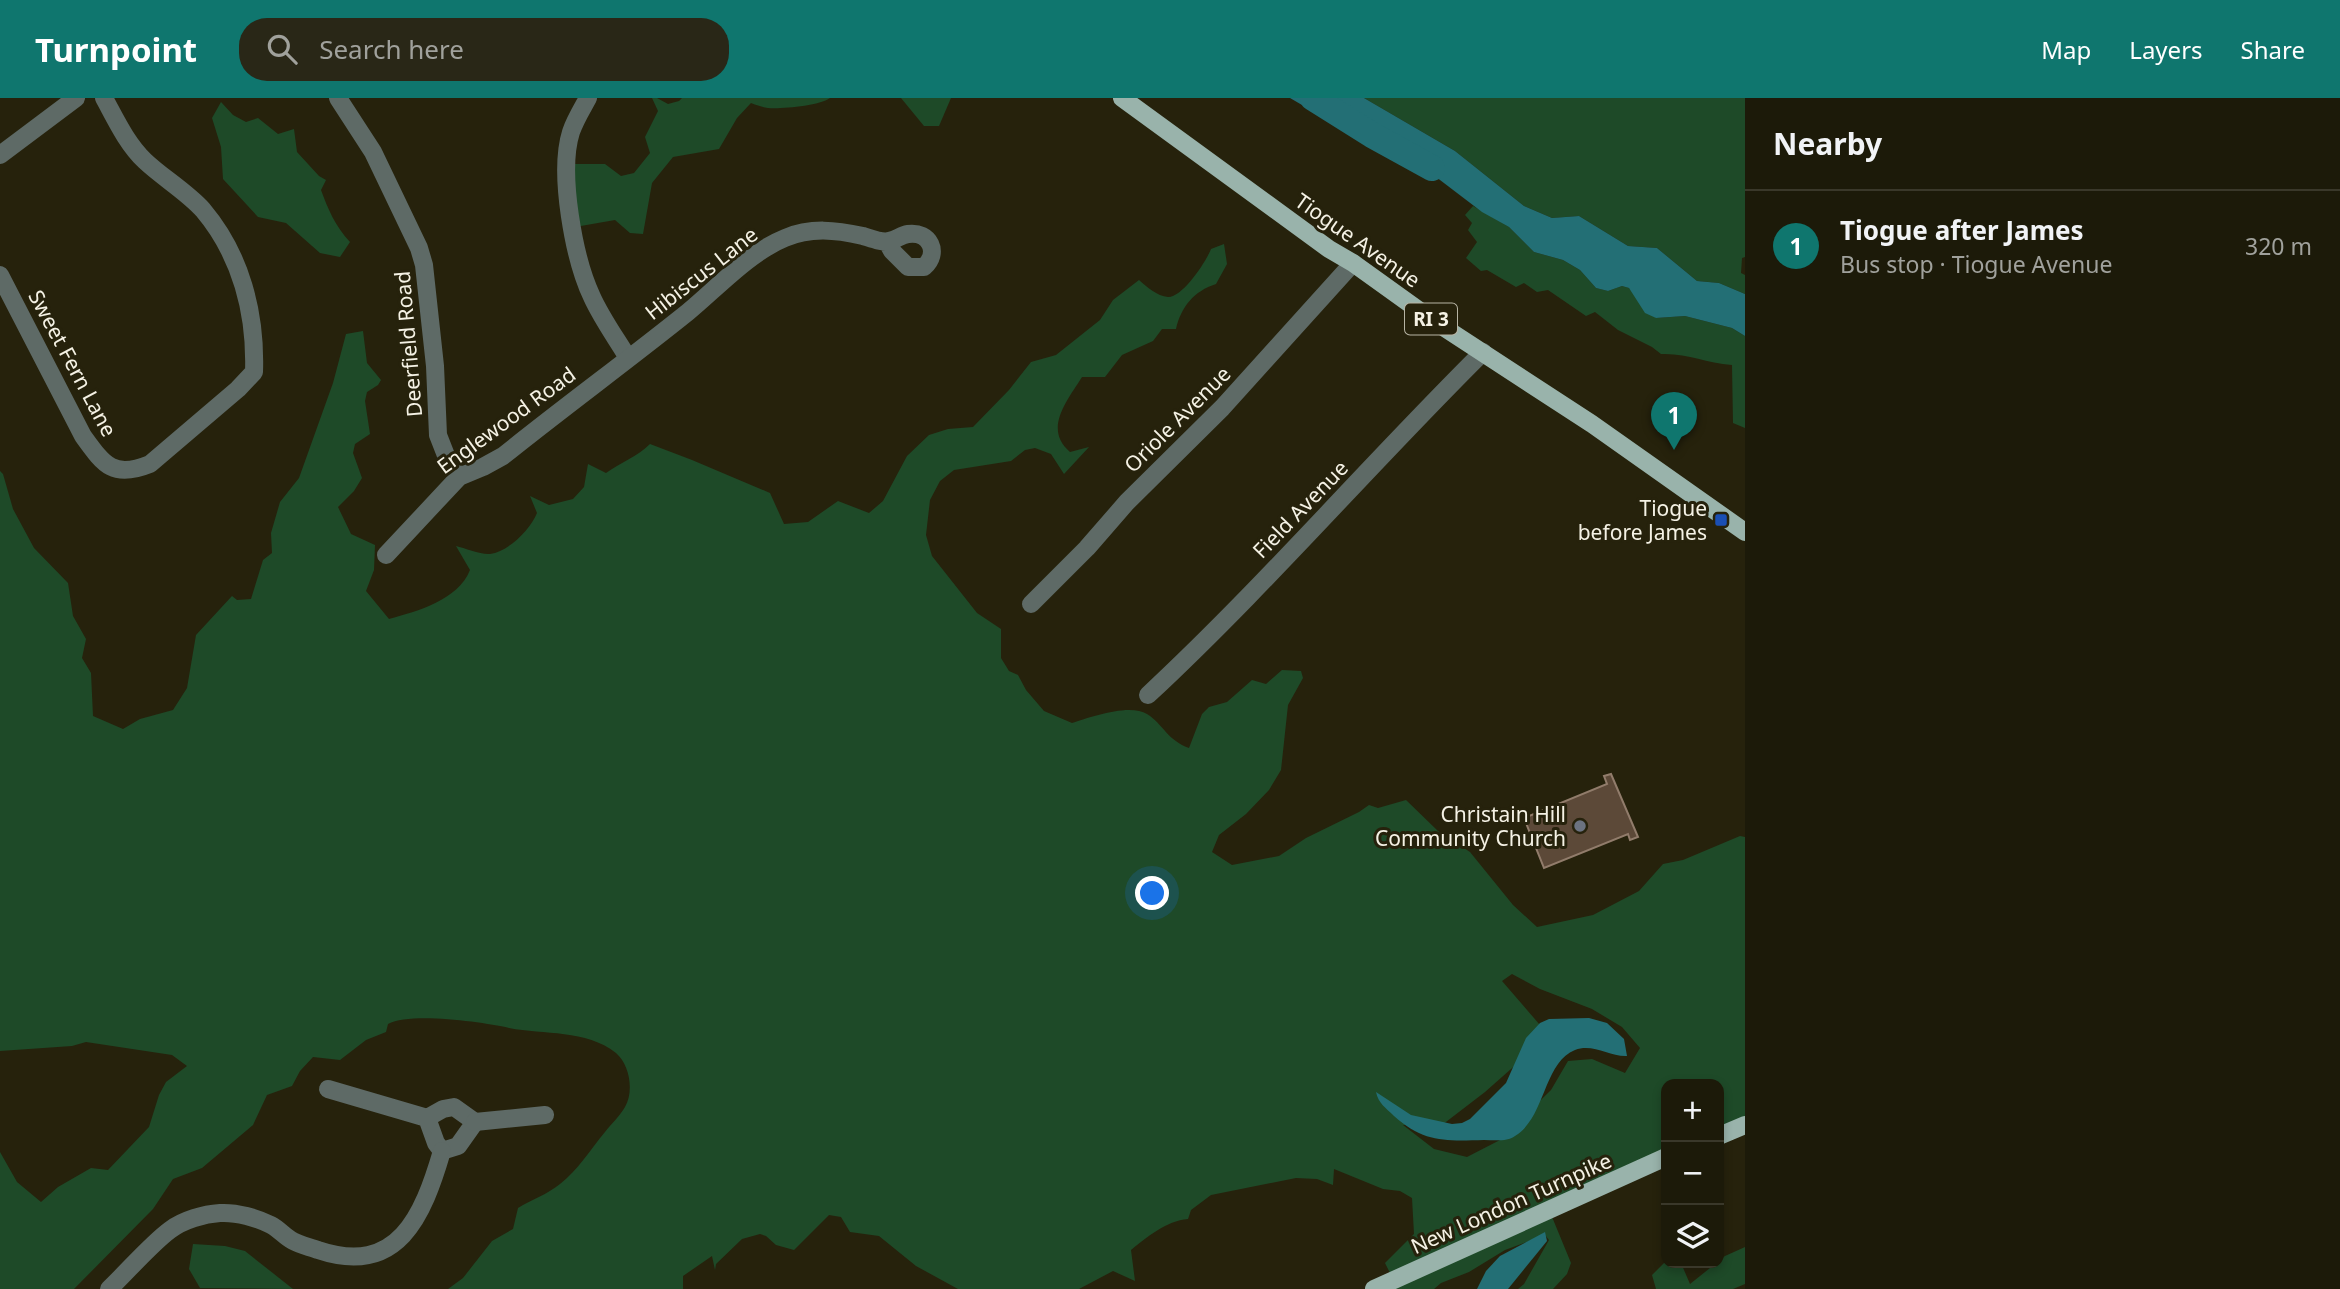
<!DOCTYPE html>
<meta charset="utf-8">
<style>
:root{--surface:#1c1a09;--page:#292717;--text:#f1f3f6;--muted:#a0a19c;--line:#3a382a;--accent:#0f766e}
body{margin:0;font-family:"Noto Sans",sans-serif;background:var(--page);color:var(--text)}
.controls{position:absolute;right:21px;bottom:21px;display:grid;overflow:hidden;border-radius:14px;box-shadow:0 4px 10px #0003}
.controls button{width:63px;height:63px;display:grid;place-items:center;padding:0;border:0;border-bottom:2px solid var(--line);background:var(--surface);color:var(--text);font:35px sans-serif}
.you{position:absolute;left:1153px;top:796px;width:24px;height:24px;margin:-18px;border:5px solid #fff;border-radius:50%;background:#1a73e8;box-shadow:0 0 0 10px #1a73e833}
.badge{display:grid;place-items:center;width:46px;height:46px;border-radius:50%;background:var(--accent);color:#fff;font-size:23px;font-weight:700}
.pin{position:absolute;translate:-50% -58px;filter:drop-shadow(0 2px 4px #0008)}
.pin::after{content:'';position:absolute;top:37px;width:24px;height:21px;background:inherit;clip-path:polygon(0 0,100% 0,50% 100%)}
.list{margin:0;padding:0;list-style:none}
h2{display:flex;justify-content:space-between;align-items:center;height:91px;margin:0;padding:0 28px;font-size:30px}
h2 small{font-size:23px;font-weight:400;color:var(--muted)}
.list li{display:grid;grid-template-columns:46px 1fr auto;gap:21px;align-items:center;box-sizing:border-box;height:112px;padding:0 28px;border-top:2px solid var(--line)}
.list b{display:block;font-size:26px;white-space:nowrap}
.list p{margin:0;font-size:23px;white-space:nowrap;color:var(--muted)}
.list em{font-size:23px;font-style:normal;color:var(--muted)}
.icon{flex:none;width:38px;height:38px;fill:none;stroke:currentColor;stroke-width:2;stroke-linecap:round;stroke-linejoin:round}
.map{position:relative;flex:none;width:1745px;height:1191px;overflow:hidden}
header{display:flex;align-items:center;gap:42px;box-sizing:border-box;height:98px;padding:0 35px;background:var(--accent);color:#fff}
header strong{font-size:33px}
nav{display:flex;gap:38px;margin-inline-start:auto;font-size:24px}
.search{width:490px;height:63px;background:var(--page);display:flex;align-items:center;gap:18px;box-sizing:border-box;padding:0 24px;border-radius:28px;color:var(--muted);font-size:26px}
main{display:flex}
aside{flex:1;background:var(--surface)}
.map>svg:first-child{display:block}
</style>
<header>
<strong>Turnpoint</strong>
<div class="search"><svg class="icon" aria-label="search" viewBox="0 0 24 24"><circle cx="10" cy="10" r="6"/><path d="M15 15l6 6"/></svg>Search here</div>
<nav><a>Map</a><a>Layers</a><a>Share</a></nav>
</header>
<main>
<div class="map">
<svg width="1745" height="1191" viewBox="0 0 1745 1191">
<rect width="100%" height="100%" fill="#26220c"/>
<g fill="#1e4a28" fill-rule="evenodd">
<path d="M652,0H657L668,6L679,3L682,0H830C819,8 782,11 768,10C762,9 756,7 751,5L737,20L719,51L673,59L652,85L643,136L630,135L615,122L575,129L568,66H605L621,78L634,75L650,55L645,39L658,13Z"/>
<path d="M901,0H951L939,28H924Z"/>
<path d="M1364,0H1745V159L1742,160L1741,175L1745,177V196L1719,185L1697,183L1657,150L1628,148L1579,118L1552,120L1524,108L1455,53Z"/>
<path d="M221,4L233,17L246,24L258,20L278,36L294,31L297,54L319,78L326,82L321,92C328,111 335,128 350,144L340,159L320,155L286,125L258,119L223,81L221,49L212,20Z"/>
<path d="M1473,108L1509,129L1534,154L1563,162L1580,172L1596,190L1608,193L1622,188L1629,190L1656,220L1685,218L1732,230L1745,238V330L1733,325L1732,267C1705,265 1688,255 1661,256L1652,249L1618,232L1595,214L1586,218L1548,192L1537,194L1524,185L1516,189L1487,172L1481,173L1466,160L1477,144L1468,132L1472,125L1465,117Z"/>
<path d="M1224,146L1227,166L1216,186C1194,193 1181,209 1176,231H1162L1153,243L1122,257L1105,279H1082C1067,303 1043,331 1070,354L1089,349L1064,376L1051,356L1035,350L1025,352L1011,363L954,372L940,383L930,402L926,437L932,458L977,515L1001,531V560L1009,573L1018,577L1026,592L1044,613L1072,625C1090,619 1130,605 1147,616C1164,627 1167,642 1189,650L1202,616L1209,609L1227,604L1252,582L1266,586L1282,572L1301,573L1303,580L1288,607L1281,672L1269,692L1246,716L1219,737L1212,754L1232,767L1279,758L1306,740L1359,714L1369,707L1378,710L1406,702L1438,733L1470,754L1513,807L1537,829L1593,817L1639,793L1663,766L1683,762L1740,738L1745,739V1026L1719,1037V986H1666V1059L1550,1114L1571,1165L1567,1176L1553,1191H1518L1524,1186L1549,1142L1545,1137L1505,1152L1469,1174L1441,1185L1434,1191H1394L1392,1179L1385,1165L1414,1136L1412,1100L1400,1093L1383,1091L1334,1071L1333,1087L1317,1081L1296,1080L1211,1097L1191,1112L1188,1121C1166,1123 1147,1139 1131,1152L1135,1183L1113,1173L1079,1191H958L916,1168L879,1138L850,1134L841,1119L829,1117L794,1152L776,1147L766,1138L760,1136L742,1141L716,1166L715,1172L712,1158L683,1178V1191H448L463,1180L492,1143L513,1131L518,1110C531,1102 548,1096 560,1086C578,1072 590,1052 605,1034C611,1026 620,1018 625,1009C634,994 630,967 616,955C586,931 544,937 509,930C482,924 411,914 388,926L386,934L366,942L340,962L313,959L300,973L292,988L267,997L253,1027L202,1070L173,1081L153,1111L74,1191H0V1054L17,1084L41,1104L58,1089L91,1070L108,1072L149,1029L159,997L166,984L187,968L172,957L86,944L72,948L0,953V373L3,376L13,411L34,450L68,485L73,518L86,541L82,560L91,575L93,618L123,631L140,621L173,612L187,590L196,537L232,498L237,502L251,501L263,462L272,455L271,435L280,404L299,380L333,285L346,236L363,233L367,265L381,282L378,287L367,294L365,303L370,336L355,346L353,355L362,380L354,393L338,409L351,436L375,447L374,472L366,493L389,521C418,513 458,502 470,472L456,448C465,450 481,457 490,456C509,453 530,432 537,415L530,398L549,407L573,401L584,389L588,366L606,375C621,364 637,359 650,346L692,362L770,395L784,426L808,424L838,403L869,415L883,403L907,358L929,337L948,331L973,329L1009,292L1031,264L1056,257L1100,222L1113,202L1139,182C1147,189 1157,198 1168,199C1182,200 1206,164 1211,151ZM1512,876L1540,891L1592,911L1622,929L1640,950L1625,975L1592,961L1568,963L1551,992L1500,1042L1467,1059L1434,1051L1403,1027H1442L1485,994L1529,955L1540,927L1502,883Z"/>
<path d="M193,1146L225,1148L245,1153L293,1191L200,1190L189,1171Z"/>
<path d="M1745,1149V1186L1733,1191H1656L1652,1177L1666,1163V1165H1681L1690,1186L1725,1158Z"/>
</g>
<g fill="#236f75">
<path d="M1290,0H1364L1455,53L1524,108L1552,120L1579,118L1628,148L1657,150L1697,183L1719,185L1745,196V238L1732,230L1685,218L1656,220L1645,215L1629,190L1622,188L1608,193L1596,190L1580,172L1563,162L1534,154L1509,129L1482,114L1398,50L1338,28Z"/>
<path d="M1589,920L1607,925L1624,941L1627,958C1610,959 1593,945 1575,952C1543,965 1546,1019 1515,1038C1507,1044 1494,1042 1484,1042C1446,1043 1424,1045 1394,1018C1386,1010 1378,1005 1376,994L1411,1017L1452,1026L1462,1025L1470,1021L1506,985L1526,940L1540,925L1549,921Z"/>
<path d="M1545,1134L1547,1143L1508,1191H1477L1486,1173L1500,1158Z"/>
</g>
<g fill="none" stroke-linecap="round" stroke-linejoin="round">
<path stroke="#236f75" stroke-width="26" d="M1313,0L1372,37L1432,70"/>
</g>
<path fill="#5c4938" stroke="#917c6b" stroke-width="2" d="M1611,676L1638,739L1630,742L1628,736L1544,770L1524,720L1607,686L1604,678Z"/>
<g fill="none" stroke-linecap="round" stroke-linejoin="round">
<g stroke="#5e6a66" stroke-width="18">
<path d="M338,0L373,54L419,150L424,167L435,268L438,337L447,360L459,379"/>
<path d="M588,0C582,11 575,22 571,34C558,75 574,161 592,199C602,221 616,240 628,260"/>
<path d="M0,57L76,0"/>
<path d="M0,177L83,338C104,367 113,381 150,366L238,291L254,274C256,215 241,157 203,112C187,94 163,80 145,63C127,46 116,22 104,0"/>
<path d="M386,457L459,379L483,369L503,358C564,309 627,263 688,214C717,190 750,154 785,140C811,129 836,132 863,138C870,140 882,145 889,143C896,142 901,137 908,136C930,133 940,155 924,169H908L892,153L887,144"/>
<path d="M1031,506L1087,450L1127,404L1222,310L1353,165"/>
<path d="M1148,597C1265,488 1370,366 1483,254"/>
<path d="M328,991L427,1020L443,1011L454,1009L475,1024L458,1048L442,1053L436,1045L427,1020"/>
<path d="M475,1024L545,1017"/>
<path d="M109,1191C127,1174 151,1146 170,1132C183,1122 204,1116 220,1115C237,1114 257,1120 271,1127C279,1131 285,1139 293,1143C300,1147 310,1149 318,1152C398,1179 423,1118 442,1053"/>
</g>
<g stroke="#99b3ab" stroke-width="18">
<path d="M1122,0L1329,151L1353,165L1431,221L1592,326L1745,434"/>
<path d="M1719,1038L1745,1027"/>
<path d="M1374,1191L1666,1059"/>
</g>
</g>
<rect fill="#1a4fb4" stroke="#26220c" stroke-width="2.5" x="1714" y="415" width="14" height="14" rx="3.5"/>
<circle fill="#6b7280" stroke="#26220c" stroke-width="2.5" cx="1580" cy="728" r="7"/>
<g text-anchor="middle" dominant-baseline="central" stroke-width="6" stroke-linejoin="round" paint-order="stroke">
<rect fill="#26220c" stroke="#b7b4a4" stroke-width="2" x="1405" y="205.5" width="52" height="31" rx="5"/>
<g font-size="19" font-weight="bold" fill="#f5f2e5">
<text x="1431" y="221">RI 3</text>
</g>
<g font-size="21" fill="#f5f2e5" stroke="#26220c">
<text transform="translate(1358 142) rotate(35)">Tiogue Avenue</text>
<text transform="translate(701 175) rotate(-38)">Hibiscus Lane</text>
<text transform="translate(408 246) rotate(-95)">Deerfield Road</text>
<text transform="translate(73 265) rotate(62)">Sweet Fern Lane</text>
<text transform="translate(1177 321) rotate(-45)">Oriole Avenue</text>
<text transform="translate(506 322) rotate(-36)">Englewood Road</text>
<text transform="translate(1300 411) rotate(-46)">Field Avenue</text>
<text transform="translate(1511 1105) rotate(-24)">New London Turnpike</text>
</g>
<g font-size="21" fill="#f5f2e5" stroke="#26220c" text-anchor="end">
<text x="1707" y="410">Tiogue<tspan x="1707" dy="24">before James</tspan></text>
<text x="1566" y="716">Christain Hill<tspan x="1566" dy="24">Community Church</tspan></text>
</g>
</g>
</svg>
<div class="controls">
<button>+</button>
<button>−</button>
<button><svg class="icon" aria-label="layers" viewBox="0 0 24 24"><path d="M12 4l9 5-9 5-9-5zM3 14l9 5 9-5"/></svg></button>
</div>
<div class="you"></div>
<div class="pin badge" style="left:1674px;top:352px">1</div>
</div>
<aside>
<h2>Nearby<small></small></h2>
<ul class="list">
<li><span class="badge">1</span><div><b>Tiogue after James</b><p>Bus stop · Tiogue Avenue</p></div><em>320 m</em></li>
</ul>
</aside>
</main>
